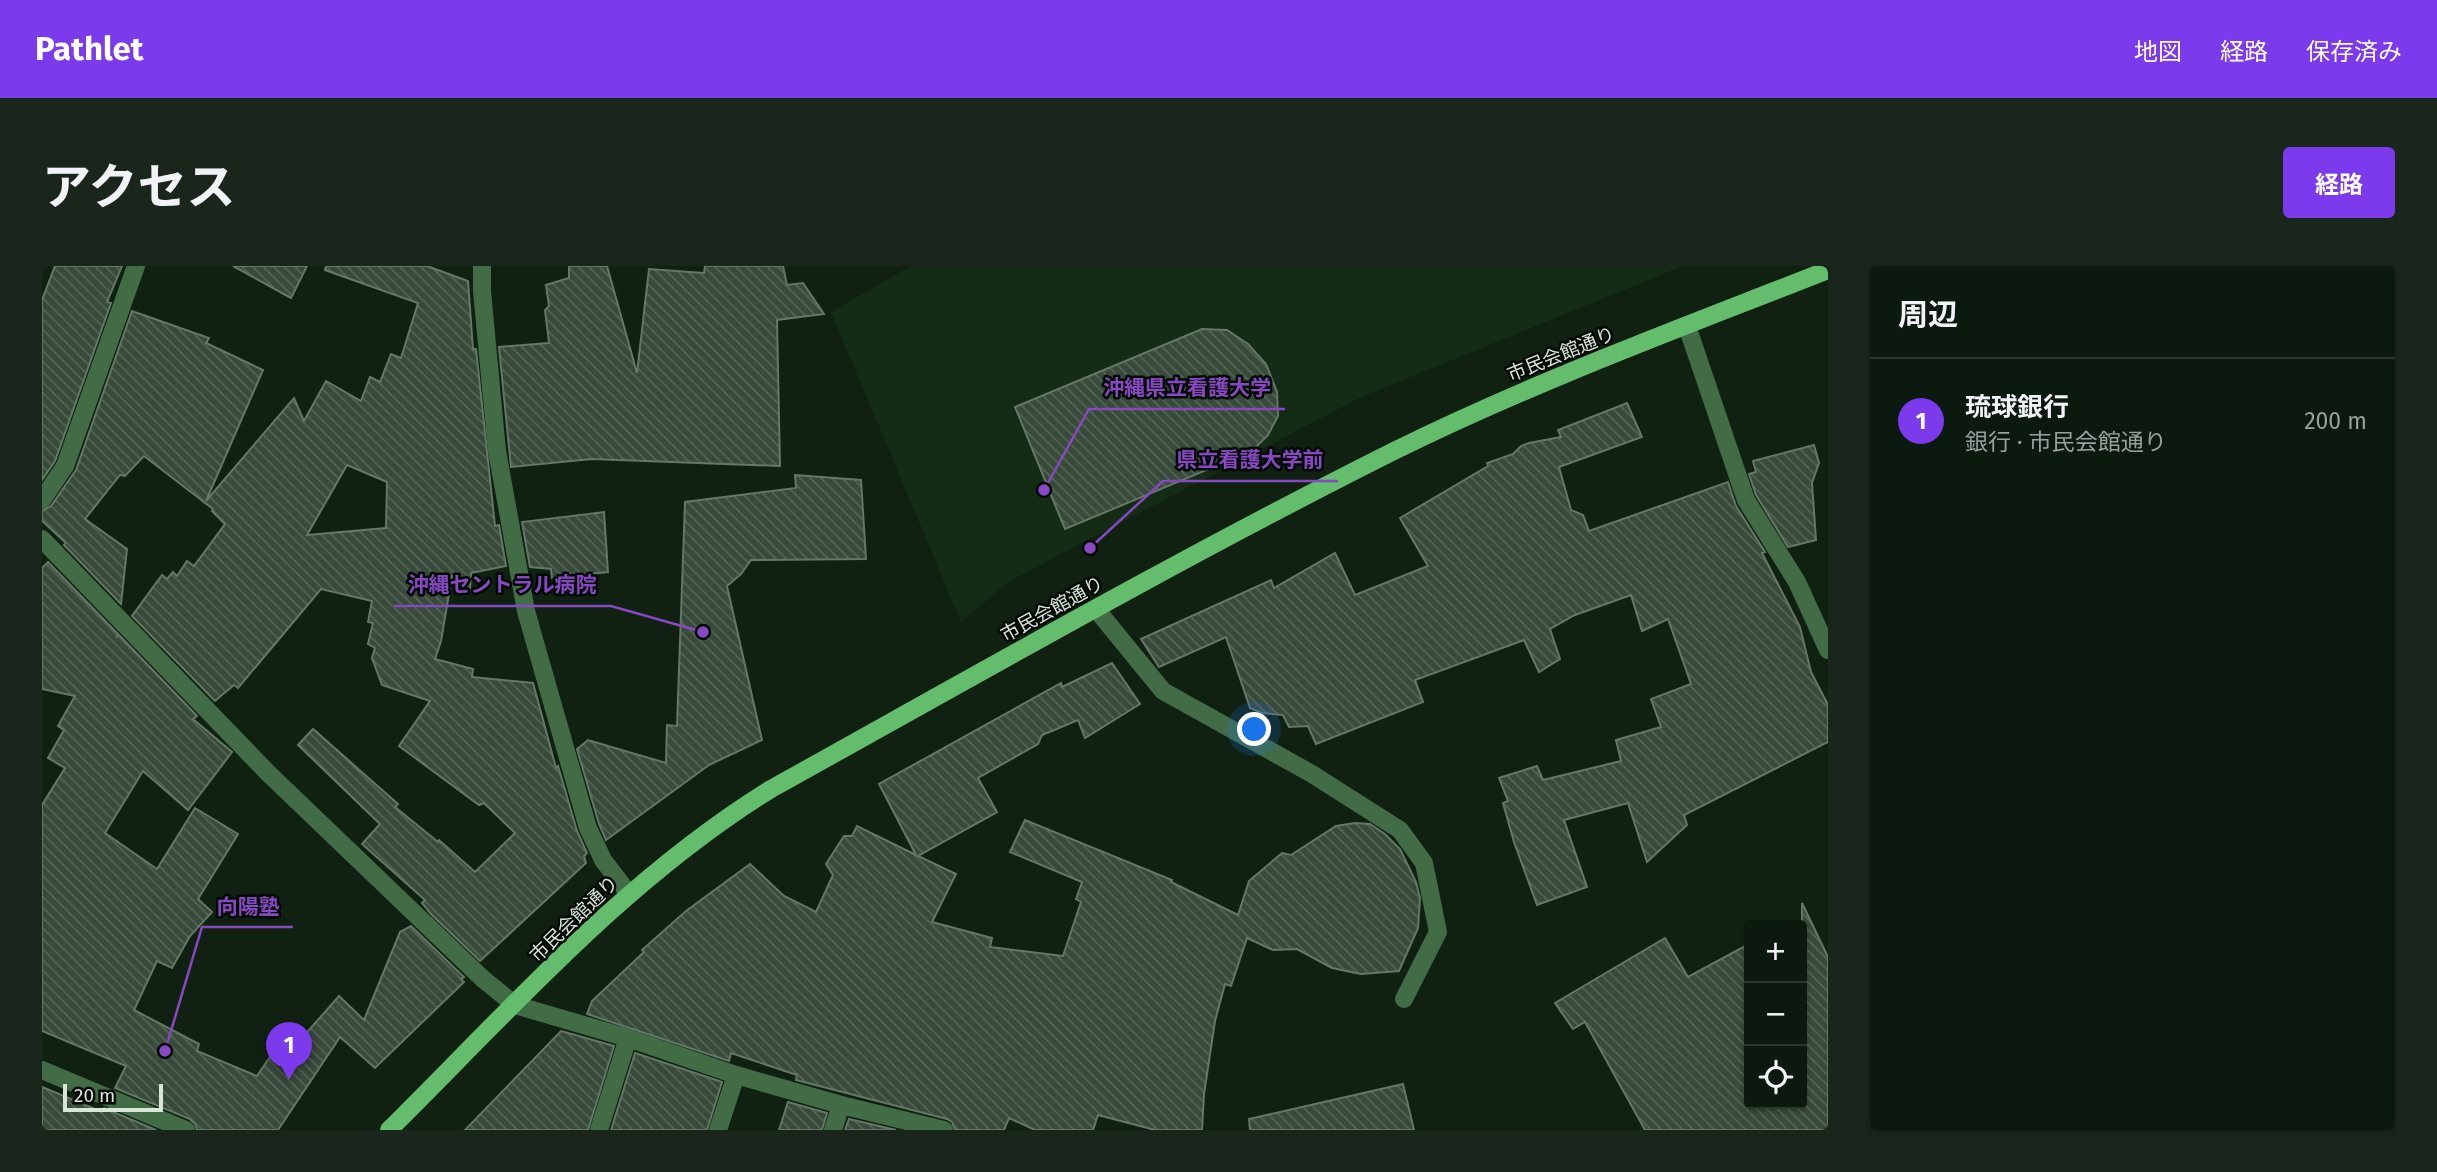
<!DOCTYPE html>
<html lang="ja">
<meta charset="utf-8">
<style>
:root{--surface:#0c190e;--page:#1a261c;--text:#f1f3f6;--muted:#9aa09e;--line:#2c382e;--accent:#7c3aed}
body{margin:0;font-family:"Fira Sans","Noto Sans JP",sans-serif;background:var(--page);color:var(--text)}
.controls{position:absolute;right:21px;bottom:21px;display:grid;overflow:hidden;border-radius:7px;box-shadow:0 2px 5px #0004}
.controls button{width:63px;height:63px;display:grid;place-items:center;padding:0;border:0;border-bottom:2px solid var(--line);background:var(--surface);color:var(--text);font:35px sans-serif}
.scale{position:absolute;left:21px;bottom:18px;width:100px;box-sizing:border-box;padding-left:7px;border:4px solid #dae5da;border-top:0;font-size:19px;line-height:24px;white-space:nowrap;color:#dae5da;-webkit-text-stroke:5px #030904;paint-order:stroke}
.you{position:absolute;left:1213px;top:464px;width:24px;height:24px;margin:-18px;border:5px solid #fff;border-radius:50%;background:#1a73e8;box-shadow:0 0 0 10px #1a73e833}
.badge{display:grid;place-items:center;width:46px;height:46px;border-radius:50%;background:var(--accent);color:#fff;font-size:23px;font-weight:700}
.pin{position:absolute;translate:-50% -58px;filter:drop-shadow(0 2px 4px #0008)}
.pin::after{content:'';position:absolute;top:37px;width:24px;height:21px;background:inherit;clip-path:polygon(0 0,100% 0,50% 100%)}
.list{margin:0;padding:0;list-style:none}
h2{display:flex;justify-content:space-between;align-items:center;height:91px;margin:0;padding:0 28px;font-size:30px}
h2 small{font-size:23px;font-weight:400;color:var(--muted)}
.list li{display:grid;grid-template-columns:46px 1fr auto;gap:21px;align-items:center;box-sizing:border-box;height:126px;padding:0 28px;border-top:2px solid var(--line)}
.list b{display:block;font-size:26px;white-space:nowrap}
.list p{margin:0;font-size:23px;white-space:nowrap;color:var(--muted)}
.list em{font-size:23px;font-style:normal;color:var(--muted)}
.icon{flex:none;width:38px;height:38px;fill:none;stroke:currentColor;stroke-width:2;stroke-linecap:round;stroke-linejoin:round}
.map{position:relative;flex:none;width:1786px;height:864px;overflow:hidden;border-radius:7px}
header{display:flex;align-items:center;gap:42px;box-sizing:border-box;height:98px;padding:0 35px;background:var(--accent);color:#fff}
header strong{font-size:33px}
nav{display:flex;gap:38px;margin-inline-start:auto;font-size:24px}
.intro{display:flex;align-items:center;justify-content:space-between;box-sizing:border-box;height:168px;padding:0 42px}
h1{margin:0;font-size:49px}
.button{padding:18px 32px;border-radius:7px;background:var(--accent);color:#fff;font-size:24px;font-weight:700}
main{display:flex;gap:42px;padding:0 42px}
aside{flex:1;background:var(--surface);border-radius:7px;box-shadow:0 2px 5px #0004}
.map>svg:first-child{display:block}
</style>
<header>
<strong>Pathlet</strong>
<nav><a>地図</a><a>経路</a><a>保存済み</a></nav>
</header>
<div class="intro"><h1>アクセス</h1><a class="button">経路</a></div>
<main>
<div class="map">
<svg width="1786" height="864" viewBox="0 0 1786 864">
<defs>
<pattern id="building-back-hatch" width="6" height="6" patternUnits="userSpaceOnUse" patternTransform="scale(1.75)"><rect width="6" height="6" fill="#384a39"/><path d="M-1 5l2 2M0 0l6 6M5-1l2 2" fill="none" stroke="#546455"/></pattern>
</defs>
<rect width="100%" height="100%" fill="#102112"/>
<path fill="#142b16" d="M869,0H1641L1317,132L966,316L919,356L789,46Z"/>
<g fill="url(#building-back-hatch)" stroke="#647865" stroke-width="2" fill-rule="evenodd">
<path d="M13,0H80L65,36L69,37L13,195L0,214V34Z"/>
<path d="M191,0H265L249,32Z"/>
<path d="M284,0H385L426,15L431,83H434L453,260L457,259L464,300L429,307L428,323L410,310L399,375L393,393L431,403L430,411L491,417L514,502L516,500L535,565L545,587L542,590L544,597L438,695L390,649L380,637L383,634L320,578L338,558L256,479L271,463L356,538L353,541L396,576L397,574L433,606L473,567L442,537L437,539L357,480L388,435L340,419L330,392L333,382L326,378L331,357L326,356L330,335L279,323L196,422L192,419L173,435L90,350L120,309L125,313L131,306L135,310L145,295L152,300L183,258L170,245L171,243L102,190L83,210L78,209L43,253L85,283L79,338L22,279L24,277L0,255V245L9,240L34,204L90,45L167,72L164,77L221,104L164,235L252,132L262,155L284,115L319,135L328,111L338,116L349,88L359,92L376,37L283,4ZM305,199L345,216L344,262L265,269Z"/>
<path d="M527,0H565L595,107L607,3L662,7L663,0H741L745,19L761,17L782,48L735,54L738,200L550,193L469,201L457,81L507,77L503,44L507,40L504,19L527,12Z"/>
<path d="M1160,63L1185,64L1206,78L1224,98L1235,126L1236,150L1226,169L1210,185L1023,263L973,141Z"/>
<path d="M1585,137L1600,171L1517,201L1529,244L1541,249L1547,265L1686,216L1694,240L1723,286L1720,287L1758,361L1769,406L1786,439V476L1642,549L1645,559L1605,596L1586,537L1522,554L1545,621L1495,639L1472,576L1461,537L1466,535L1457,512L1495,500L1501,514L1579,495L1574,474L1619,461L1609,433L1649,418L1626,353L1600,365L1589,329L1533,349L1508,363L1518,393L1497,406L1482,374L1373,414L1381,436L1274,478L1266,460L1247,461L1241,449L1220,447L1208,442L1184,371L1117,401L1099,373L1229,314L1232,322L1293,287L1313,329L1386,300L1358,252L1446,200L1445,197L1471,188L1479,180L1487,177L1519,171L1516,164Z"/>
<path d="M1772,179L1777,197L1770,217L1774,274L1746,281L1714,229L1707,208L1714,206L1711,195Z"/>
<path d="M753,209L819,214L824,293L709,294L699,308L685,320L720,474L667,499L564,574L557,558L535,483L546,474L624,497L625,459L635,460L643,236L754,222Z"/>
<path d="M562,246L566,306L510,312L509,303L488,301L480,256Z"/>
<path d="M6,296L76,368L75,370L77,369L155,450L151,453L190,486L146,544L101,505L63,567L115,603L153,542L196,568L156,633L170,646L148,670L130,702L115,695L92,744L157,778L155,785L215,810L247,763L260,772L297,730L322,754L358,666L369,660L422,711L419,713L422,716L333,802L298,771L236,864H155L153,858L148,853L73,822L84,800L0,765V539L23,502L6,492L22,464L16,460L33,430L0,423V302Z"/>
<path d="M1070,397L1098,438L1043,472L1036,454L1000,469L996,478L936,512L955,546L876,590L914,608L890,656L950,672L948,681L1021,690L1039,636L1034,633L1040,616L968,586L983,554L1130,614L1129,616L1196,649L1207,615L1240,587L1249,589L1294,560L1313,557L1328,558L1343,568L1358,583L1374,616L1378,632L1376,662L1357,705L1319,708L1290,702L1255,683L1231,684L1205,672L1189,720L1183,718L1173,755L1162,828L1160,864H1113L1056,849L1051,864H993L967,852L962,864H913L910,856L905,853L754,814L755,809L689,787L687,795L545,748L550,735L602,686L600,684L644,645L708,598L742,630L774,646L791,609L784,598L802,570H810L815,560L874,589L837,518L1019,417L1020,421Z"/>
<path d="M1760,637L1786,691V864H1603L1543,756L1531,763L1513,737L1623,672L1646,711L1707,678V838H1760Z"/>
<path d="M519,765L572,780L546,864H423Z"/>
<path d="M593,787L680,816L665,864H569Z"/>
<path d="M1361,818L1372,864H1208L1207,853Z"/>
<path d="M0,821L60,846L62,842L114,864H0Z"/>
<path d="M746,836L785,847L780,864H737Z"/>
<path d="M807,853L854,864H803Z"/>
</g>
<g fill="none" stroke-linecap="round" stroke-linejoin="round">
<g stroke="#426c46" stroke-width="18">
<path d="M440,0V25L455,185L484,345L546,562L561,594L587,628"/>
<path d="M1645,60L1704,234L1755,316L1786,384"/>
<path d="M0,234L23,200L94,0"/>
<path d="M0,273L226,507L441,713L473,739L586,772L694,809L799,839L902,864"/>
<path d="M1054,343L1121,425L1270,508L1358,564L1382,597L1396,666L1362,733"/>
<path d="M0,804L144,864"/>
<path d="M557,864L586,772"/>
<path d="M676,864L694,809"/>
<path d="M791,864L799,839"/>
</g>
<path stroke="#63bd6c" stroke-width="18" d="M347,864C468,744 583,613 729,523C936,408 1142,290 1354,184C1494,115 1641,61 1786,4"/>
</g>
<g text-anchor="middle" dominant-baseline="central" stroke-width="5" stroke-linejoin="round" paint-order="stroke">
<g font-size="19" fill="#dae5da" stroke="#030904">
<text transform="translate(1519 88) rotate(-22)">市民会館通り</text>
<text transform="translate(1010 343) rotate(-29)">市民会館通り</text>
<text transform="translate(532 653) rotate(-44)">市民会館通り</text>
</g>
</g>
<path fill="none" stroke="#8948c3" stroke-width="2.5" d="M1002 224L1047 143H1243M1048 282L1121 215H1296M661 366L569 340H352M123 785L160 661H251"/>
<g fill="#8948c3" stroke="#030904" stroke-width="2.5">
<circle cx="1002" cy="224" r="7"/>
<circle cx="1048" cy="282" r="7"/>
<circle cx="661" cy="366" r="7"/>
<circle cx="123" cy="785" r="7"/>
</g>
<g font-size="21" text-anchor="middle" font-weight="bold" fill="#8948c3" stroke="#030904" stroke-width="5" stroke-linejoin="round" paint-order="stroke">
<text x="1145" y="129">沖縄県立看護大学</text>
<text x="1208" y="201">県立看護大学前</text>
<text x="460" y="326">沖縄セントラル病院</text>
<text x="206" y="648">向陽塾</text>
</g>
</svg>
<div class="controls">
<button>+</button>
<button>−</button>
<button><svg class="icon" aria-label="locate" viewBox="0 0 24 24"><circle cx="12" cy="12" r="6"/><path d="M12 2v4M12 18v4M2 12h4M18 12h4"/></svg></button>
</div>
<div class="scale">20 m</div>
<div class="you"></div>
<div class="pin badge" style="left:247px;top:814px">1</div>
</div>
<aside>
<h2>周辺<small></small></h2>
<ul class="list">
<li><span class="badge">1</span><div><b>琉球銀行</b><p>銀行 · 市民会館通り</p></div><em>200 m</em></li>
</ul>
</aside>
</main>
